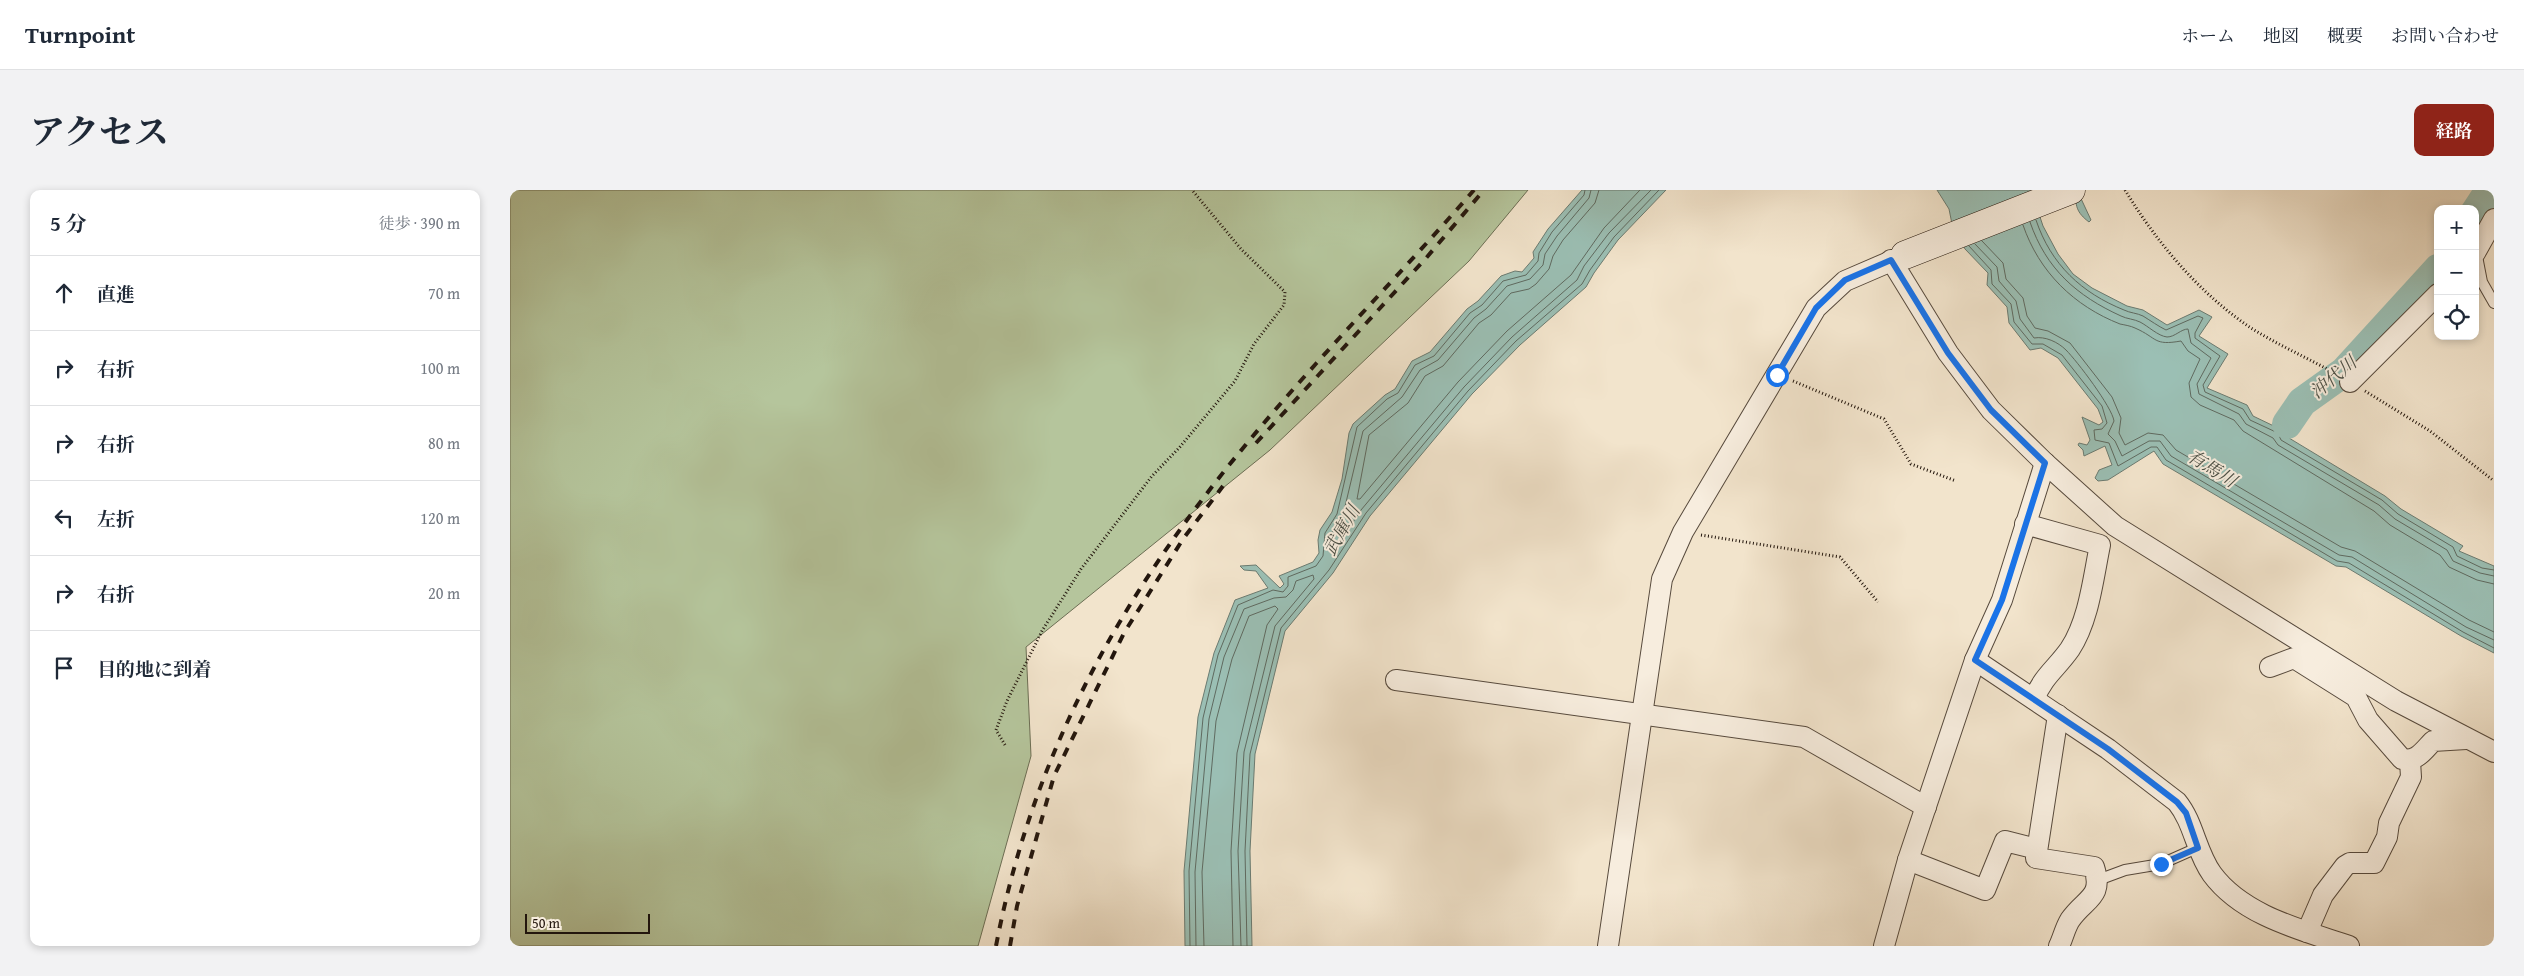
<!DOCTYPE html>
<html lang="ja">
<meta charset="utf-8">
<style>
:root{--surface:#fff;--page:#f2f2f3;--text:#1f2937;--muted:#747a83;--line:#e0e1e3;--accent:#8f2418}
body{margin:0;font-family:"Gentium Book Plus","Noto Serif JP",serif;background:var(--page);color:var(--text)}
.controls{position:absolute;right:15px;top:15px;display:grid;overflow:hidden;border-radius:10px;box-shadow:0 2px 8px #0003}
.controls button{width:45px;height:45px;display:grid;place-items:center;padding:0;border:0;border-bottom:1px solid var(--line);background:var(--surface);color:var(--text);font:25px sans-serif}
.scale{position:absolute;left:15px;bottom:12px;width:125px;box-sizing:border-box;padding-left:5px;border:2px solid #23160d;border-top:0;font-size:14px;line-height:18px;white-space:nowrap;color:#23160d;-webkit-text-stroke:4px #f7edde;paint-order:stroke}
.stop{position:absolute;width:15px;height:15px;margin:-11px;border:4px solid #1a73e8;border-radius:50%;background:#fff}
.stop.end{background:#1a73e8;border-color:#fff;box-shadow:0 1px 5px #0008}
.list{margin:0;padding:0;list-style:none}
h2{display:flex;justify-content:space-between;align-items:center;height:65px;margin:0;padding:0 20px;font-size:21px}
h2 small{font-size:16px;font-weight:400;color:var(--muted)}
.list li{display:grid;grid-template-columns:32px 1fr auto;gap:15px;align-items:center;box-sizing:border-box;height:75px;padding:0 20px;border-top:1px solid var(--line)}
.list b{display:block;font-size:19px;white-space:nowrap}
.list em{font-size:16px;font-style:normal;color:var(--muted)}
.icon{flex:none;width:28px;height:28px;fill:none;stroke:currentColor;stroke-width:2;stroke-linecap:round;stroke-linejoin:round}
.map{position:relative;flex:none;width:1984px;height:756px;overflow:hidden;border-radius:10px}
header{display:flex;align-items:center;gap:30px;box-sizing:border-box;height:70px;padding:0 25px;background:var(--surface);border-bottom:1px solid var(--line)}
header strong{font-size:24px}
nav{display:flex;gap:28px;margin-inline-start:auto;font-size:18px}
.intro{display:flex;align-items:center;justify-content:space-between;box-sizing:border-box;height:120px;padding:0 30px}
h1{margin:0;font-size:35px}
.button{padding:12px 22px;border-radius:10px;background:var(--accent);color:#fff;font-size:18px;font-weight:700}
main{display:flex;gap:30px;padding:0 30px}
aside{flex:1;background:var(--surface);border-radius:10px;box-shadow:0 2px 8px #0003}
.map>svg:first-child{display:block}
</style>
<header>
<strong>Turnpoint</strong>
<nav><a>ホーム</a><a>地図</a><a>概要</a><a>お問い合わせ</a></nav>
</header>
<div class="intro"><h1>アクセス</h1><a class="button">経路</a></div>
<main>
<aside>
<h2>5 分<small>徒歩 · 390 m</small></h2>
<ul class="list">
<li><svg class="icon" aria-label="ahead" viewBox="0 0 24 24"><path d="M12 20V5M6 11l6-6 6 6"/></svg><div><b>直進</b></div><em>70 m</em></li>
<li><svg class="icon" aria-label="right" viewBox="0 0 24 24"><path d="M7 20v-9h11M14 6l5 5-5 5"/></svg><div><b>右折</b></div><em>100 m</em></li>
<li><svg class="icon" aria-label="right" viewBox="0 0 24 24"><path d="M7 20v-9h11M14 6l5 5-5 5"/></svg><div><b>右折</b></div><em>80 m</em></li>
<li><svg class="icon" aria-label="left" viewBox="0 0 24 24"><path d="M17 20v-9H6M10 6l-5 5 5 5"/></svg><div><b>左折</b></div><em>120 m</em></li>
<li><svg class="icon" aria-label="right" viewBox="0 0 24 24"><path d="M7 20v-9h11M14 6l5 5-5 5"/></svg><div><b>右折</b></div><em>20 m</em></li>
<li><svg class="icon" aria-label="arrive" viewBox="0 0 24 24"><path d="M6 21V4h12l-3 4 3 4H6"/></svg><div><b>目的地に到着</b></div></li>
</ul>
</aside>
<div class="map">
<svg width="1984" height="756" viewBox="0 0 1984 756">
<rect width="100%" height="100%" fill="#f2e4cc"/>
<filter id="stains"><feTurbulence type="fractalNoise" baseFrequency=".004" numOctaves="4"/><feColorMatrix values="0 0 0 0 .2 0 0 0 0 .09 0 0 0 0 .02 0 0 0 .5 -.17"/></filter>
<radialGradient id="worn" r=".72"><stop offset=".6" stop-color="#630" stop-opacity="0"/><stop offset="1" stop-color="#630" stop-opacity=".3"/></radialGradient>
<path fill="#b5c59c" stroke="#6c6e54" d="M0,0H1018L959,71L760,260L516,457L521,566L468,756H0Z"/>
<g fill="#9bbfb4" stroke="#6b7b71">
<path d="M1072,0H1156L1108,50L1084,83L1076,97L1010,155L962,204L860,326L823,383L775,441L745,564L740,661L742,756H675L674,681L688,527L704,463L725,410L758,398L746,381L734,380L730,376L746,375L770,398L774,394L769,386L803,372L809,363L808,350L810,340L822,322L832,289L839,243L843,234L875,205L885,199L902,171L920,162L957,119L968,111L991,86L1005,81L1012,82L1024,68L1023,62L1038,39Z"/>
<path d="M1427,0H1521L1533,36L1548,64L1563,84L1582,98L1617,116L1633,120L1657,135L1689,120L1702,127L1689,146L1718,164L1697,198L1737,215L1743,226L1768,238L1782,226C1782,212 1793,209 1803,202L1806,204L1794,212L1774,245L1875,306L1891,319L1953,356L1949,361L1984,376V463L1951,446L1836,377L1826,376L1653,274L1644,261L1598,290L1588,291L1585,288L1589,280L1602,275L1595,256L1574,266L1573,260L1568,255L1569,253L1577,255L1580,250L1572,227L1589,235L1593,232L1588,219L1548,168L1531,158L1520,160L1499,133L1497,117L1477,95L1478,83L1455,59L1442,34L1439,19Z"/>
<path d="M1567,0L1581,30L1579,32C1567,23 1564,15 1567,0Z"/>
</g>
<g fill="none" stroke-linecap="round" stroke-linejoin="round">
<g stroke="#5f6a60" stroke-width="1">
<path d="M1081,0L1079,8L1047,46L1035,64L1033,75L1020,89L997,96L976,119L964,128L928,170L910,180L892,207L853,241L833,325L820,345L821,361H824L851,320L954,197L1002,147L1067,90L1074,76L1099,43L1141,0"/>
<path d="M1089,0L1085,13L1053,50L1043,66L1039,79L1026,94L1019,99L1001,103L981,125L969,133L933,176L915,186L898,213L859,245L847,309H850L948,192L997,141L1061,85L1094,38L1130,0"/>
<path d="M1526,30C1541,75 1572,103 1614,120C1620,123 1627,123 1633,126C1641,131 1648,136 1656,140L1688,126L1693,128L1685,143V148L1710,166L1693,195L1695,202L1733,219L1740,230L1768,243L1771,250L1872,310L1888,324L1943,357L1947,366L1972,378L1984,380"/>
<path d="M1520,32C1536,79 1567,106 1611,126C1617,129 1624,129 1630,132C1638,136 1648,146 1657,147C1665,147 1671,139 1678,139L1681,153L1701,168L1687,194L1689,204L1729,224L1736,234L1763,248L1768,255L1869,315L1885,329L1937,360L1943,371L1970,383L1984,386"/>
<path d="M1513,35C1529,82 1564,116 1610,134C1615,135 1621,136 1625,138C1648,148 1643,156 1671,151L1678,161L1690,169L1679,193L1681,207L1690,215L1724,230L1733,241L1864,321L1880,335L1930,365L1939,377L1967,390L1984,394"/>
<path d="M1472,51L1493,73L1496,89L1513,108L1517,126L1525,138L1538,141L1560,153L1602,207L1611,228L1609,243L1615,255L1638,243L1653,245L1666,260L1831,357L1845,361L1959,430L1984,442"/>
<path d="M1465,54L1487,77L1489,91L1506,111L1510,129L1524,148C1535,146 1548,152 1556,160C1567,171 1602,217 1604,231L1598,244L1605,251L1612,266L1639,251H1650L1661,266L1829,365L1842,367L1956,437L1984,450"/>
<path d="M1459,56L1481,80L1482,94L1501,114L1504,132L1522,154H1533L1552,165L1592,216L1597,233L1592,239L1584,240L1585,250L1599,253L1608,276L1641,257H1647L1656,270L1827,371L1839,373L1953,442L1984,458"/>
<path d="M680,756L679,681L693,528L708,465L728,415L763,400L773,402L778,396V387L806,376L813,366L815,343L827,324L847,237L877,209L888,203L905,175L924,166L960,123L972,115L993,91L1016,85L1028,71L1029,63L1042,42L1074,5L1075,0"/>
<path d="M686,756L685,682L699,529L714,467L734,419L764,408L776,407L783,400L786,391L803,385L804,389L765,436L734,562L728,661L731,756"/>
<path d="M694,756L692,682L706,531L722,469L739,426L765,416L768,419L757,435L727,563L721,661L723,756"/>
<path d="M737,756L735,661L740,564L771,438L819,380L856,323L958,201L1006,151L1072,94L1080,80L1104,47L1149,0"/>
</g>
<g stroke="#9bbfb4" stroke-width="30">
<path d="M1965,23L1980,0"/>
<path d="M1777,234L1792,212L1834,182L1928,79"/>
</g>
<defs>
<g id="lane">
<path d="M1966,61L1972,92L1984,113"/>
<path d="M1588,690L1615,680L1651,674L1687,658"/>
</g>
<g id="street">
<path d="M1965,63L1984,29"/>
<path d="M1381,70L1438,163L1481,220L1535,273L1605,336L1886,511L1984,562"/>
<path d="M1840,192L1928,104"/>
<path d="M1515,334L1590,355C1583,389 1579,430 1560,459C1546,479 1534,485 1524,509"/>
<path d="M1465,470L1598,559L1667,612C1684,633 1686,662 1702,684C1733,726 1792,740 1839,756"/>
<path d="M1760,477L1784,468L1846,507L1858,530L1892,569C1907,572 1913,561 1923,551L1956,549"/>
<path d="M886,490L1294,547L1416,617"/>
<path d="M1548,525L1526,668L1584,677C1594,708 1575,708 1560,730C1555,738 1553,748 1549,756"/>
<path d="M1398,670L1475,700L1495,651L1527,659"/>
<path d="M1797,742L1813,705L1835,676L1840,673H1864L1877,647L1879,633L1901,587L1900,571"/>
<path d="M1098,756L1152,389L1173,342L1306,118L1335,91L1393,66"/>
<path d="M1374,756L1398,670L1465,470L1492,410L1535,273"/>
</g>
<path id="secondary" d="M1395,65L1561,0"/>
</defs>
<use href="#lane" stroke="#574a3d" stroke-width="12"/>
<use href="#street" stroke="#574a3d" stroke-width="22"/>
<use href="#secondary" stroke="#23160d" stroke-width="29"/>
<g stroke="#23160d" stroke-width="3" stroke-dasharray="1 2.5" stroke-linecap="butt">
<path d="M1615,0C1647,53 1690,104 1741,138C1768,155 1798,168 1826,184"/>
<path d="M1283,191L1374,229L1401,274L1446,291"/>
<path d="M1855,201L1920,241L1984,291"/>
<path d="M1191,345L1330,367L1368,412"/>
<path d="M495,555L486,540L497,511L532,441L571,379L642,286L669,258L725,191L744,154L774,115L775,102L731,59L682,0"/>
</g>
<use href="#lane" stroke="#f7edde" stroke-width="10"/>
<use href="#street" stroke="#f7edde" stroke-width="20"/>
<use href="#secondary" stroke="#f7edde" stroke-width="28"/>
<g stroke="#23160d" stroke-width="4" stroke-dasharray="9 9" stroke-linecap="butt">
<path d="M746,253L917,67L974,0"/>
<path d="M486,756C523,562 613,402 738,252C810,165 890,85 964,0"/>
<path d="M500,756L507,716L544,586L614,443L673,349L713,296"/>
</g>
</g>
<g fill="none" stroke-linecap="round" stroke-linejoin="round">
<path stroke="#1a73e8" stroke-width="6" d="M1267,185L1306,118L1335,90L1381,70L1438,163L1481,220L1535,273L1492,410L1465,470L1598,559L1667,612L1676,623L1688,658L1651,674"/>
</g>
<g text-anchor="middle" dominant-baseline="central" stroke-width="4" stroke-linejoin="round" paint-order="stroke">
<g font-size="18" font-style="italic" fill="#4d5147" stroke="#f7edde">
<text transform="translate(1823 187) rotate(-40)">沖代川</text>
<text transform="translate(1702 278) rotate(32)">有馬川</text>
<text transform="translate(831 340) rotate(-60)">武庫川</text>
</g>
</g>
<rect width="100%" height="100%" filter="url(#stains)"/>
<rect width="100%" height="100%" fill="url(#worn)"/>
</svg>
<div class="controls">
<button>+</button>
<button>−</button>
<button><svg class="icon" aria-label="locate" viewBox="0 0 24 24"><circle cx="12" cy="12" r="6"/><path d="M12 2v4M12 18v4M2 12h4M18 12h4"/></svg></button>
</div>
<div class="scale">50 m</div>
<div class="stop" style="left:1267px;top:185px"></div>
<div class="stop end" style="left:1651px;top:674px"></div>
</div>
</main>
